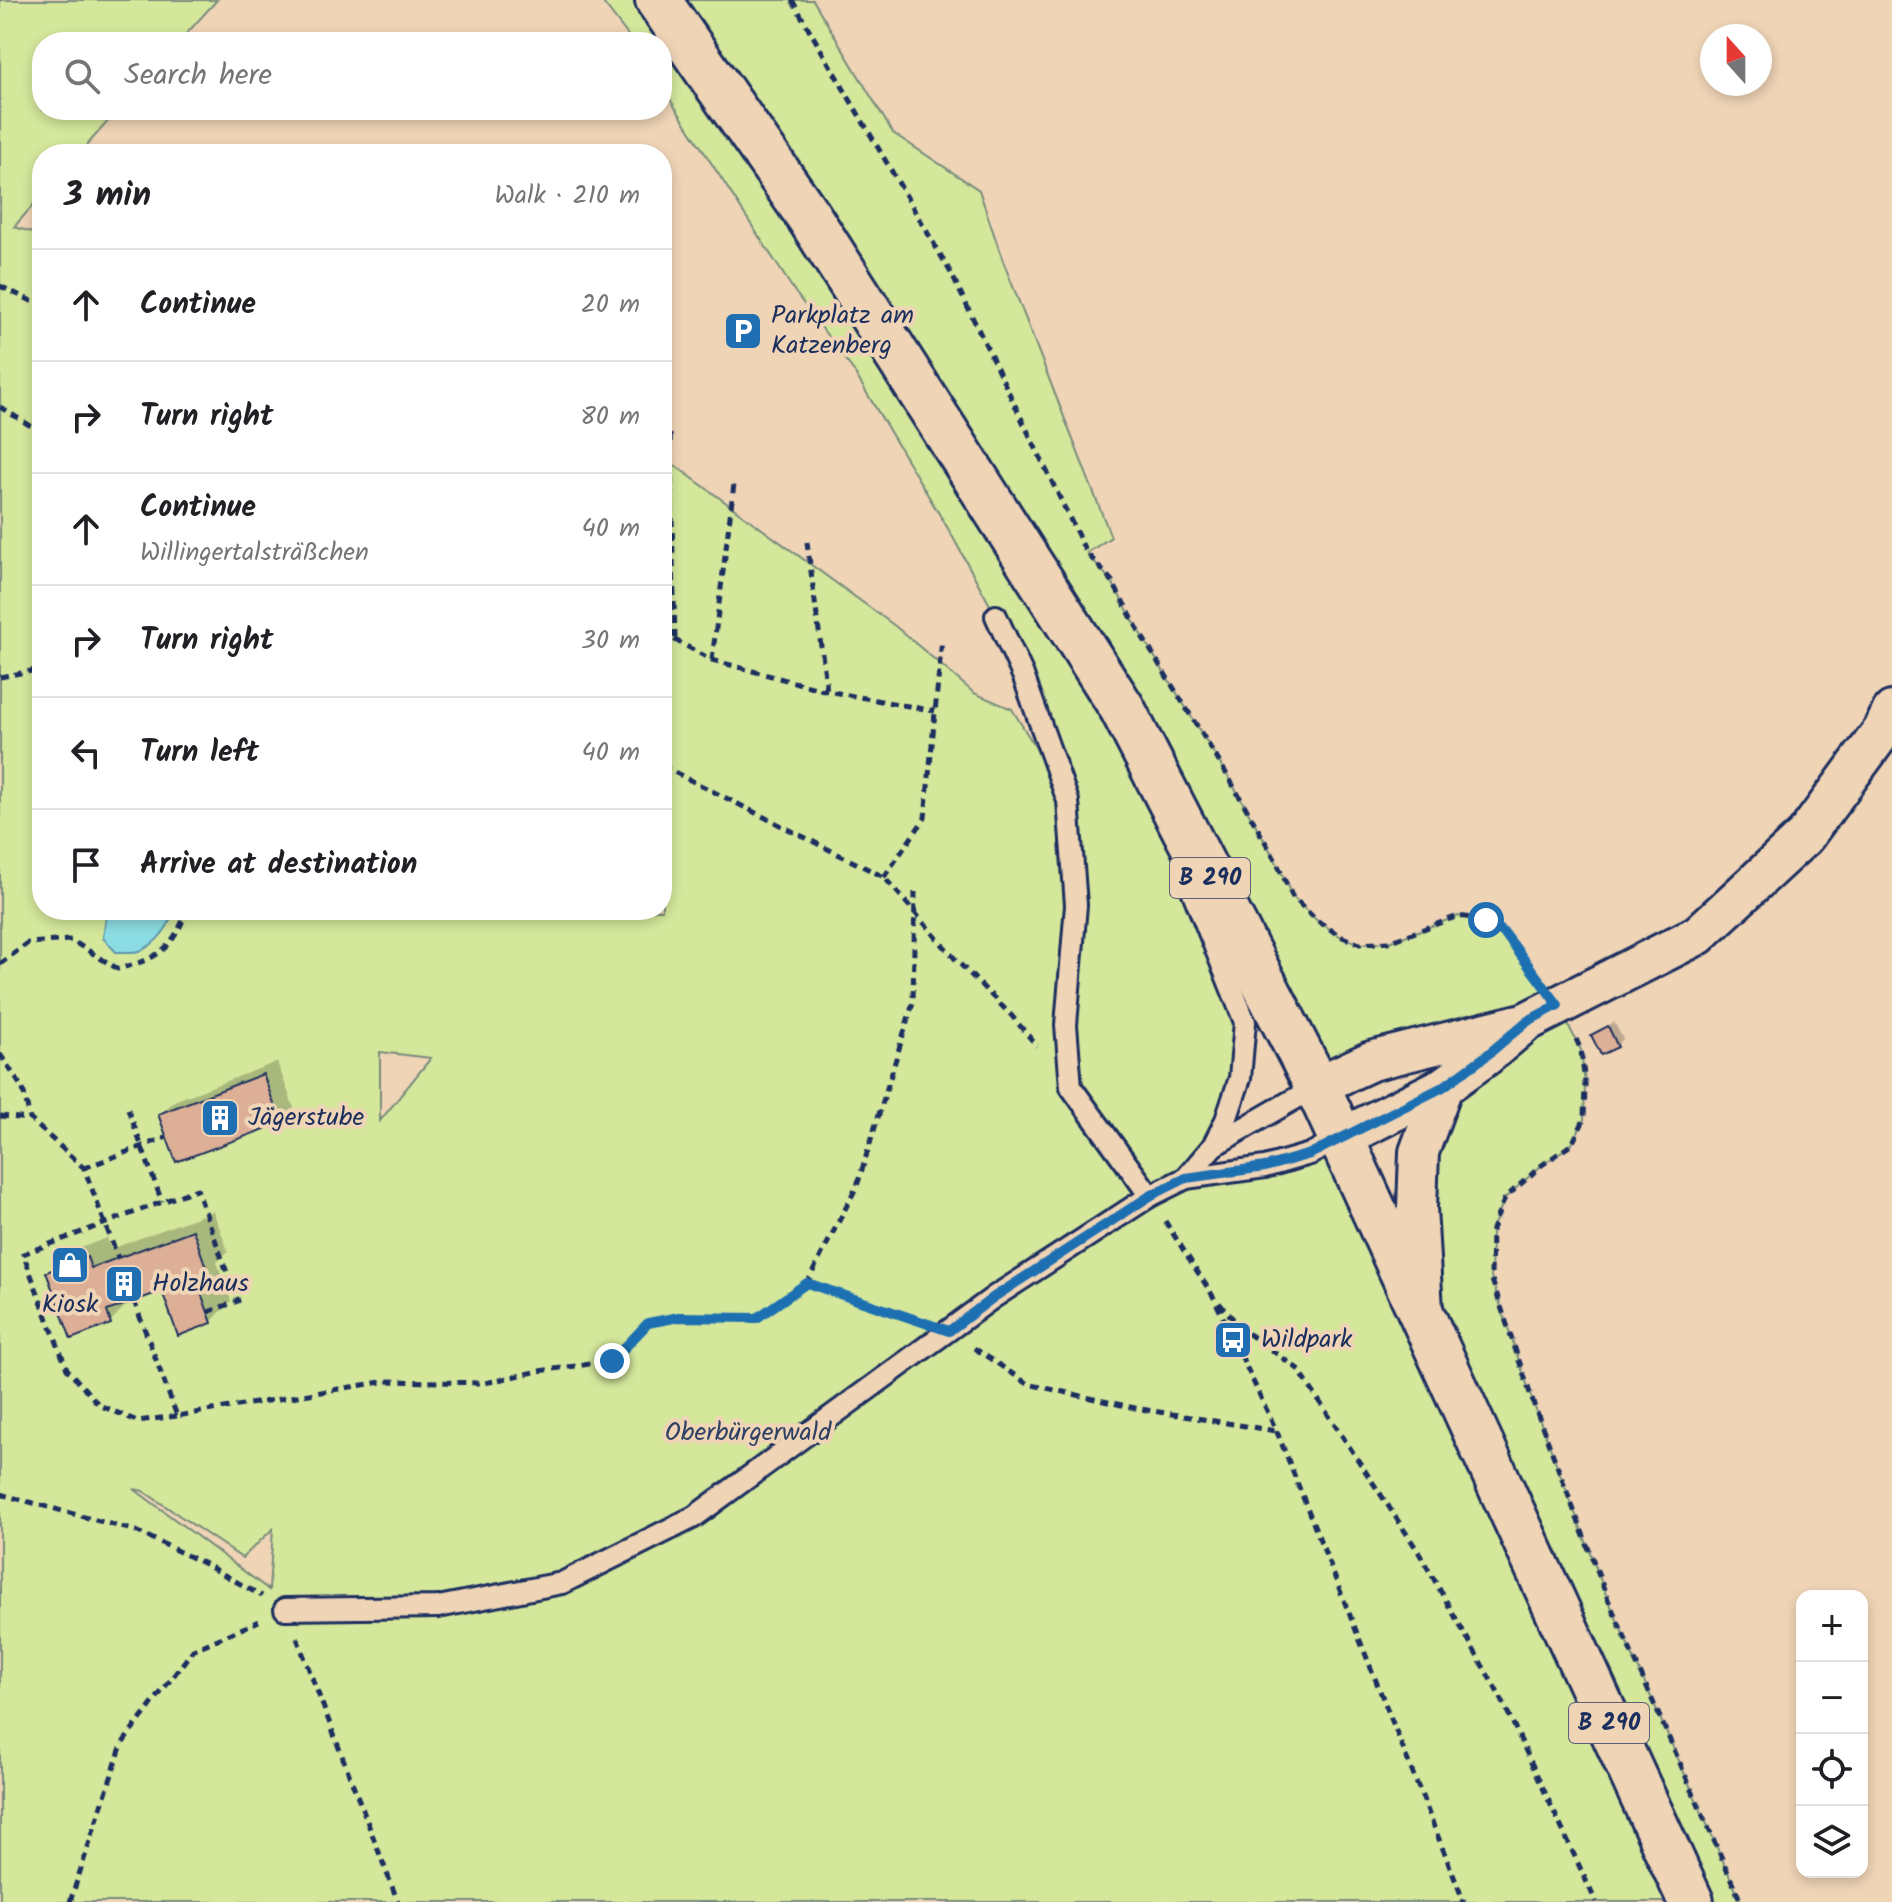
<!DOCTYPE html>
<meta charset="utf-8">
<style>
:root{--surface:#fff;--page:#f2f2f2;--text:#202124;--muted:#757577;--line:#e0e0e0}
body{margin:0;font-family:Kalam,sans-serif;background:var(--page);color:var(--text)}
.controls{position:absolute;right:24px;bottom:24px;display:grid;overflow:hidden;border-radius:16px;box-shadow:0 4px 12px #0003}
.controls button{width:72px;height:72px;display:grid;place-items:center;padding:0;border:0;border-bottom:2px solid var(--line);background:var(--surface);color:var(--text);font:40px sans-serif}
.compass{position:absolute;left:1700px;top:24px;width:72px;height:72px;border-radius:50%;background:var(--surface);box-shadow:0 4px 12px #0003;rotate:339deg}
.stop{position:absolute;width:24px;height:24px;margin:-18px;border:6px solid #1f6fb2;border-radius:50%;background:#fff}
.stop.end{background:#1f6fb2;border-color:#fff;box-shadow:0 2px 8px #0008}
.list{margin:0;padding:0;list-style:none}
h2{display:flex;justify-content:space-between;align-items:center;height:104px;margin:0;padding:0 32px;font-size:34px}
h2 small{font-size:26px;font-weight:400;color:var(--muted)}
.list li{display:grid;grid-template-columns:52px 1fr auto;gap:24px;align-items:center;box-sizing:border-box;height:112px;padding:0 32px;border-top:2px solid var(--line)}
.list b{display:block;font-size:30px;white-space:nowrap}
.list p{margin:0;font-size:26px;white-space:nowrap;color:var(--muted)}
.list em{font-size:26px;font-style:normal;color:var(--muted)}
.icon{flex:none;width:44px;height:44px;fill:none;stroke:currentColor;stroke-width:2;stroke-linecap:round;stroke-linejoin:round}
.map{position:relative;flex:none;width:1892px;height:1902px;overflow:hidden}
.search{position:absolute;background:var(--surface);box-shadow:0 4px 12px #0003;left:32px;top:32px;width:640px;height:88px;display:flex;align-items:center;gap:20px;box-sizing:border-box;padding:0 28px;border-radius:32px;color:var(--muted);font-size:30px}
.panel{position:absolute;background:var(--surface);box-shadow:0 4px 12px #0003;left:32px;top:144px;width:640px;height:776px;border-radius:32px}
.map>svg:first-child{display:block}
</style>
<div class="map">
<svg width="1892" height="1902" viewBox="0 0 1892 1902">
<rect width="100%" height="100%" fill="#efd4b6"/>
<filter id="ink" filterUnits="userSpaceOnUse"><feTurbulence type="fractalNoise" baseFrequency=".0125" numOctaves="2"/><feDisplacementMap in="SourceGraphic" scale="16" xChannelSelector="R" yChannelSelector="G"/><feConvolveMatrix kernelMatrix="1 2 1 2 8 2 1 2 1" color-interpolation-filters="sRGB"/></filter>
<g filter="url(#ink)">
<path fill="#d4e79b" stroke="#788b7c" stroke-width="2" fill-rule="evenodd" d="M0,0H217L179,42H42V110H118L79,154H42V195L14,227L42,235V910H662V456L895,626L974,693L1012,709L1065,796L996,616L950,532L853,370L795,292L662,87V42H633L601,0H813L893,133L979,190L1003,261L1111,537L1087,553L1112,582L1140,633L1229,778L1276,861L1292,896L1315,919L1340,936L1360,944L1389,942L1458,916L1480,919L1505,934L1558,1005L1581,1050L1585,1084L1584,1120L1572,1144L1542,1165L1505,1198L1492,1229L1491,1277L1534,1405L1607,1597L1741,1902H0ZM1203,911L1317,1086L1524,1023L1434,1109L1421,1310L1341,1138L1187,1177L1240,1078L1245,1022ZM380,1052L431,1058L380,1121ZM134,1489L143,1491L242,1558L273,1529L269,1590Z"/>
<path fill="#8cdde3" stroke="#5f97ae" stroke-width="2" d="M107,910H173C171,926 157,943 142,950C135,953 124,952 116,952L103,938Z"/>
<g fill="#0003">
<path d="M1614,1022L1623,1039L1617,1045L1593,1035Z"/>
<path d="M277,1062L294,1108L280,1121L160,1114L174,1101Z"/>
<path d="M213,1211L228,1251L217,1262L231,1301L211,1322L163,1288L130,1301L110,1322L49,1272L69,1252L107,1238L111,1249Z"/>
</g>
<g fill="#dcaf96" stroke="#1b2f5e" stroke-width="2">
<path d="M1608,1026L1618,1047L1601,1055L1591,1035Z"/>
<path d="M263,1074L281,1123L176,1162L158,1114Z"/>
<path d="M193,1230L208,1273L195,1277L212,1323L178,1336L162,1291L107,1311L111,1324L71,1339L46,1272L87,1257L91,1268Z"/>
</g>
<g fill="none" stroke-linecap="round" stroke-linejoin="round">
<defs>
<g id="lane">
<path d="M996,616L1023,675L1068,801L1076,905L1066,1025L1071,1087L1150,1196L1186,1178L1265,1167L1310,1154L1341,1138"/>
<path d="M1192,890L1245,1022L1240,1078L1226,1120L1213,1146"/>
<path d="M1186,1178L1213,1146L1317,1086"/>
<path d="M285,1609L438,1607L562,1583L694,1517L994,1297L1150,1196"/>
</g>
<g id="street">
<path d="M1317,1086L1371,1061L1519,1024"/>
<path d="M1341,1138L1443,1087L1486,1056L1526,1022L1698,935L1805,836L1883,730L1892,711"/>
<path d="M1423,1310L1417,1208L1419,1152L1443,1087"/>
</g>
<path id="primary" d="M658,0L809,217L1122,708L1317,1086L1691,1902"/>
</defs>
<use href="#lane" stroke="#1b2f5e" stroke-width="26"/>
<use href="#street" stroke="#1b2f5e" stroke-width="44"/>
<use href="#primary" stroke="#1b2f5e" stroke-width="50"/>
<g stroke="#1b2f5e" stroke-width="5" stroke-dasharray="8 6" stroke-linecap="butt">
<path d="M792,0L951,273L1086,552L1112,581L1140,633L1229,778L1276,861L1292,896L1315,919L1340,936L1360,944L1389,942L1458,916L1486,920L1505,934L1536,976"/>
<path d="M0,286L42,306"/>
<path d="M0,407L42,433"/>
<path d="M670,434L675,640"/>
<path d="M807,542L827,691"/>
<path d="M662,633L712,660L827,691L935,711"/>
<path d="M712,660L734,484"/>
<path d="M0,677L42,669"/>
<path d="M662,766L884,877L957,961L1011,1015L1037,1046"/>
<path d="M884,877L925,818L942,639"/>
<path d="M0,964L28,943L71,940L118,969C159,958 172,950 187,910"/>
<path d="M1576,1039L1581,1050L1585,1084L1584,1120L1572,1144L1542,1165L1505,1198L1492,1229L1491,1277L1534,1405L1607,1597L1741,1902"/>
<path d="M0,1054L23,1089L30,1119L84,1168L118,1258"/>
<path d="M128,1109L162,1202"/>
<path d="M0,1116L30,1119"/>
<path d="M84,1168L167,1137"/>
<path d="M1165,1221L1213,1296L1277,1432L1464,1902"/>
<path d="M807,1283L915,1320"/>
<path d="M134,1301L177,1416L387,1381L485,1383L539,1371L612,1361L648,1323L679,1317L757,1318L807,1283L857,1186L913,1003L915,892"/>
<path d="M1219,1303L1242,1329L1298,1369L1418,1551L1502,1700L1596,1902"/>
<path d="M208,1312L238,1301L229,1278"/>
<path d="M974,1348L1028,1384L1135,1408L1276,1431"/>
<path d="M177,1416L137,1421L99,1405L67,1369L23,1254L197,1189L229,1278L200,1290"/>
<path d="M0,1494L136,1531L203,1563L262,1596"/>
<path d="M297,1638L398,1902"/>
<path d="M70,1902L122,1744L193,1650L259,1621"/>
</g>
<use href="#lane" stroke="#efd4b6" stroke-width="20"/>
<use href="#street" stroke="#efd4b6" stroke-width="38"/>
<use href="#primary" stroke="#efd4b6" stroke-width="44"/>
</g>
</g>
<g fill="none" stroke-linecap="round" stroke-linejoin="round" filter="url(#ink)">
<path stroke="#1f6fb2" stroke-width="10" d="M612,1361L648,1323L679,1317L757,1318L807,1283L949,1331L994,1297L1150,1196L1186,1178L1265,1167L1310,1154L1443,1087L1486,1056L1526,1022L1558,1005L1505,934L1486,920"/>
</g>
<defs>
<symbol id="parking-square" viewBox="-11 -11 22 22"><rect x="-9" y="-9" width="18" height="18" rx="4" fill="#1f6fb2" stroke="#efd4b6"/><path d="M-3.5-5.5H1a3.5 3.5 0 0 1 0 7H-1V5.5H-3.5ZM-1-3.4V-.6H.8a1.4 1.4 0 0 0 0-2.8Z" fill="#fff"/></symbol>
<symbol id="building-square" viewBox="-11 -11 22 22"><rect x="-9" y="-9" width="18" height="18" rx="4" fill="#1f6fb2" stroke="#efd4b6"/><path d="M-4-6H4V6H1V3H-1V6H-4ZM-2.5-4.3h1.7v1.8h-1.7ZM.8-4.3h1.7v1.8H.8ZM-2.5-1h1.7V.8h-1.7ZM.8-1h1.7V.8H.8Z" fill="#fff"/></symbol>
<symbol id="shop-square" viewBox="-11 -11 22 22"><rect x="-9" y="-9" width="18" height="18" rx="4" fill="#1f6fb2" stroke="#efd4b6"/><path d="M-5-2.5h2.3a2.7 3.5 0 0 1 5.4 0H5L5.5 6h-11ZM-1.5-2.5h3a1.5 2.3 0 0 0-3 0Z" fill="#fff"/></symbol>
<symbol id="bus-square" viewBox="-11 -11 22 22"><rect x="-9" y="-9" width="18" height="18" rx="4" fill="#1f6fb2" stroke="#efd4b6"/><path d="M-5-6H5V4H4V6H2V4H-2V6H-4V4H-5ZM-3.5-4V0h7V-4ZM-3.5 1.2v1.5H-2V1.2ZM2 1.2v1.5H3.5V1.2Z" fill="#fff"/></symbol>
</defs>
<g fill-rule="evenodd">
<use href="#parking-square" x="721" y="309" width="44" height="44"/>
<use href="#building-square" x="198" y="1096" width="44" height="44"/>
<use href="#shop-square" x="48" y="1243" width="44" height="44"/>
<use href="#building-square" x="102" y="1262" width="44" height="44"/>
<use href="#bus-square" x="1211" y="1318" width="44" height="44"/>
</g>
<g text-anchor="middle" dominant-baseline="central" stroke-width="8" stroke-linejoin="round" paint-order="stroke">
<g fill="#efd4b6" stroke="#5b6078" stroke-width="2">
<rect x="1170" y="858" width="80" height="40" rx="6"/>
<rect x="1569" y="1703" width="80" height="40" rx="6"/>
</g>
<g font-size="24" font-weight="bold" fill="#1b2f5e">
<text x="1210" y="878">B 290</text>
<text x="1609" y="1723">B 290</text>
</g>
<g font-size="26" fill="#1b2f5e" stroke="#efd4b6" text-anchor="start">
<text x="771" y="316">Parkplatz am<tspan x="771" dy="30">Katzenberg</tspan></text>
<text x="248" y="1118">Jägerstube</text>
<text x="152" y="1284">Holzhaus</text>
<text x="70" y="1305" text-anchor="middle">Kiosk</text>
<text x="1261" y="1340">Wildpark</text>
</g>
<g font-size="26" fill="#2e4164" stroke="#efd4b6">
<text x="748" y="1433">Oberbürgerwald</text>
</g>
</g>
</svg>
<div class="controls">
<button>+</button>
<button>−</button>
<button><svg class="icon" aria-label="locate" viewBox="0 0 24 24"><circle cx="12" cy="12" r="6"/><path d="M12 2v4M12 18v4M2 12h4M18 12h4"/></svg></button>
<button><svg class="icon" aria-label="layers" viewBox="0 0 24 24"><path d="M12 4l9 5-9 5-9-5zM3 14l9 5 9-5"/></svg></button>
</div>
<svg class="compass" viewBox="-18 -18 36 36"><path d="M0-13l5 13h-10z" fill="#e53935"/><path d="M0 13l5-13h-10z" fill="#757577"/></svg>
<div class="stop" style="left:1486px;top:920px"></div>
<div class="stop end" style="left:612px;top:1361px"></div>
<div class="search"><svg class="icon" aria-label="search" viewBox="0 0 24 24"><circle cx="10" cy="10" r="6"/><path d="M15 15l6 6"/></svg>Search here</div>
<section class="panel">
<h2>3 min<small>Walk · 210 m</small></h2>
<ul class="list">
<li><svg class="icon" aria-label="ahead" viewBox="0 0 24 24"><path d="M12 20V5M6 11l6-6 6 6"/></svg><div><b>Continue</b></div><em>20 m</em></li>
<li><svg class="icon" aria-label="right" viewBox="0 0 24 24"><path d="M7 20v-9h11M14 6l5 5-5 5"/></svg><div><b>Turn right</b></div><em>80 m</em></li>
<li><svg class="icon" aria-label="ahead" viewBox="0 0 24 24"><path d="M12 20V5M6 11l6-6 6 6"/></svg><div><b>Continue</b><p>Willingertalsträßchen</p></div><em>40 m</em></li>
<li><svg class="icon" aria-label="right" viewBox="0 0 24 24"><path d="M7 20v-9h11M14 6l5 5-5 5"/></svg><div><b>Turn right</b></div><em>30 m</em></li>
<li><svg class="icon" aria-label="left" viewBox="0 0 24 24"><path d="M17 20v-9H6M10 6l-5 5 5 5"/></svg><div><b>Turn left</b></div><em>40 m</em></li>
<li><svg class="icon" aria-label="arrive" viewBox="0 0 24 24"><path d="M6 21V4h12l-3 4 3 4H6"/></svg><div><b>Arrive at destination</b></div></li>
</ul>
</section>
</div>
